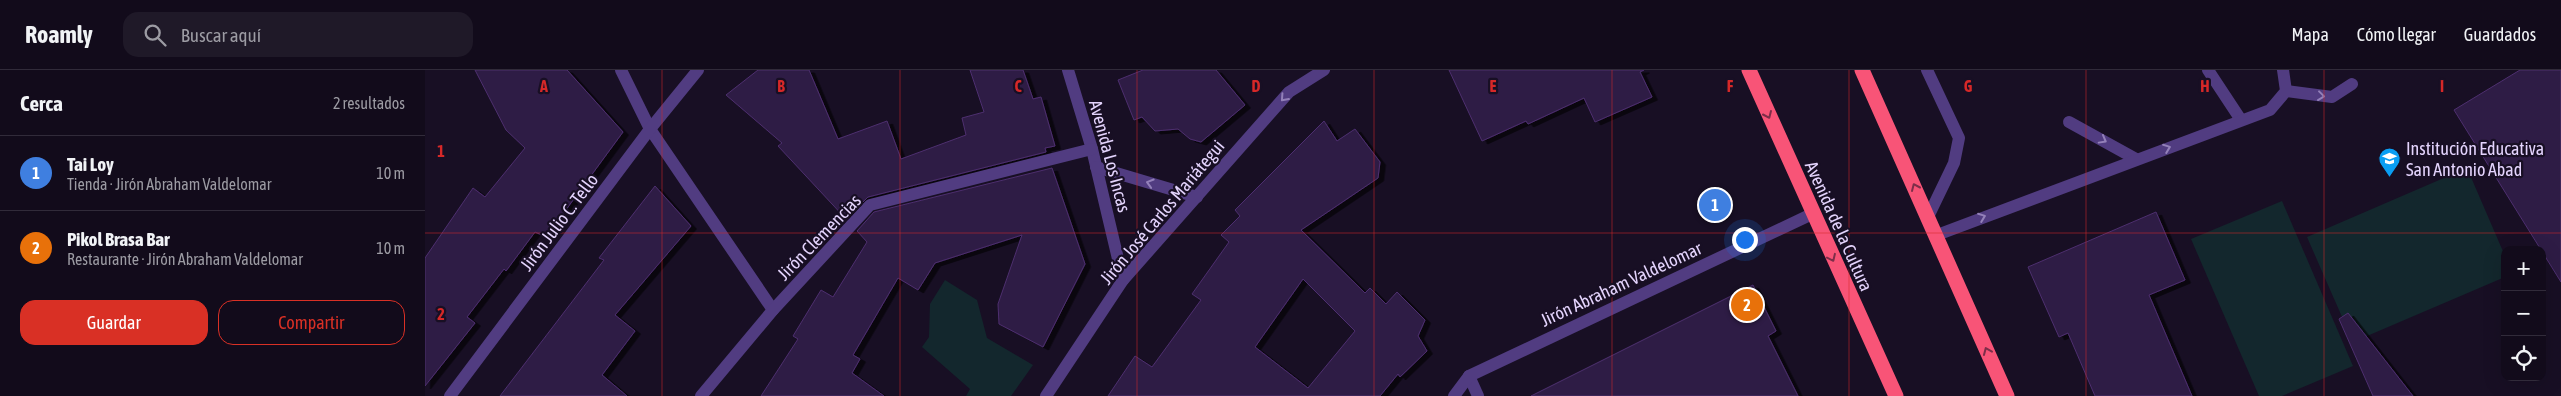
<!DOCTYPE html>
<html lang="es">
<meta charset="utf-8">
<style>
:root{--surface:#120b1b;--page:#1f1928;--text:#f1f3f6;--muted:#9c9ba3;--line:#312b3a;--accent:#d93025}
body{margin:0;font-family:"Asap Condensed",sans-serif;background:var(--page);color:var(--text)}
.controls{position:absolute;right:15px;bottom:15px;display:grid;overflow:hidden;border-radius:10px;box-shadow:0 5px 20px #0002}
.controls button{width:45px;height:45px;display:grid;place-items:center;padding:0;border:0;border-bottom:1px solid var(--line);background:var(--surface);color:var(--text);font:25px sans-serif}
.you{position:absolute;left:1319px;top:169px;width:18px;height:18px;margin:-12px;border:4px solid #fff;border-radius:50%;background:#1a73e8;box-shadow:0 0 0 8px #1a73e833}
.badge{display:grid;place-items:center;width:32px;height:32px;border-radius:50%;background:var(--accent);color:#fff;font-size:16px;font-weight:700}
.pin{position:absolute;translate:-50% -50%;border:2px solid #fff;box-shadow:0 1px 5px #0006}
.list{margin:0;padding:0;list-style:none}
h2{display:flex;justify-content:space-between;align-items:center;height:65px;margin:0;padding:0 20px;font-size:21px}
h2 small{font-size:16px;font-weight:400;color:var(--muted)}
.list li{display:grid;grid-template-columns:32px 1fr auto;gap:15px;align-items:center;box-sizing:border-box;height:75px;padding:0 20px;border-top:1px solid var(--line)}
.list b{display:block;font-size:19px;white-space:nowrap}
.list p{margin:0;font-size:16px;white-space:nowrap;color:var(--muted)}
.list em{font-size:16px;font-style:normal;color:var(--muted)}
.actions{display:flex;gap:10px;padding:15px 20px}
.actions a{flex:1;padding:11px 0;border:1px solid var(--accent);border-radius:15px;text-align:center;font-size:18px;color:var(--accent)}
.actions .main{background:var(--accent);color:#fff}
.icon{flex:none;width:28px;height:28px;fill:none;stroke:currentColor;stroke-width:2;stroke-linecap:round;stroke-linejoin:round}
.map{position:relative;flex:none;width:2136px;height:326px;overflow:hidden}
header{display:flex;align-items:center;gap:30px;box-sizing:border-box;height:70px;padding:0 25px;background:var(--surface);border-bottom:1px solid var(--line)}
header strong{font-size:24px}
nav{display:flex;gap:28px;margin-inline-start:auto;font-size:18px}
.search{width:350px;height:45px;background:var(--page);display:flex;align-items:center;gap:12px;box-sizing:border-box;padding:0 18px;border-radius:15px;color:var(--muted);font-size:19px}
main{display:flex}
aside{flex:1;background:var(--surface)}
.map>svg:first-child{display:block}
</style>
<header>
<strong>Roamly</strong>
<div class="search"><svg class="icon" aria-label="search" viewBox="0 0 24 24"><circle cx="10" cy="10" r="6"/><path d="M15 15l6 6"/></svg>Buscar aquí</div>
<nav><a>Mapa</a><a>Cómo llegar</a><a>Guardados</a></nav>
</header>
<main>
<aside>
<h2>Cerca<small>2 resultados</small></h2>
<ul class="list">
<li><span class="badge" style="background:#3f7fe0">1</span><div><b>Tai Loy</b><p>Tienda · Jirón Abraham Valdelomar</p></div><em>10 m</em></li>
<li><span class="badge" style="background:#e8710a">2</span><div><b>Pikol Brasa Bar</b><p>Restaurante · Jirón Abraham Valdelomar</p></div><em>10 m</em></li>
</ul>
<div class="actions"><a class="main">Guardar</a><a>Compartir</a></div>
</aside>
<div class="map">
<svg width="2136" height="326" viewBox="0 0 2136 326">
<defs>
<filter id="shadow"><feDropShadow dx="5.5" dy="3" stdDeviation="0" flood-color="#0009"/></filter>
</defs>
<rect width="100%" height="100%" fill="#180f24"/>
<g fill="#13272d">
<path d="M2042,98L2080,186V207L1928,272L1882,167Z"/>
<path d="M1857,131L1928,296L1857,326H1834L1766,169Z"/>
<path d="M520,210L552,230L562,268L608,295L586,326H541L545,319L497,277L504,267L505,234Z"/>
</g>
<g fill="#2f1c44" stroke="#4d2f6f" fill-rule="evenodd" filter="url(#shadow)">
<path d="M50,0H142L198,62L121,167L110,162L81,201L79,199L42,247L50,253L0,316V188L48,118L60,127L100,78L81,60Z"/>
<path d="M333,0H384L413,69L462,51L476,89L541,65L537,48L559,42L545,0H598L608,29L616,27L630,76L620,78L621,82L443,127L421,149L353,76L357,73L301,25Z"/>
<path d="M718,0H791L820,35L776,72L765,69L753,59L730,61L717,47L709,50L693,10Z"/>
<path d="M1024,0H1219L1215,2L1227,27L1170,52L1159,28L1103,54L1101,51L1057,71Z"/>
<path d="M2095,0H2136V212L2029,40Z"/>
<path d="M899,51L912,71L930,59L955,92L953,108L876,160L940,223L945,218L961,234L972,222L1000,250L993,266L1002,281L975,307L973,304L955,326H683L710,286L727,297L776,230L767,224L804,172L796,165L815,146L810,140ZM878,209L930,261L883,318L830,277Z"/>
<path d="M627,98L660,194L618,277L574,254L573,234L597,165L510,193L493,220L473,208L428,285L435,289L427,303L459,326H336L373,269L368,266L396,220L408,227L442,172L432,161L449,142Z"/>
<path d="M230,116L266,156L190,245L210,261L177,305L202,326H75L179,190L174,188Z"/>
<path d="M1731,142L1760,210L1724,225L1767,326H1670L1643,263L1634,267L1603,197Z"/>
<path d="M1328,215L1351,261L1343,266L1373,326H1106Z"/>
<path d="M1923,243L1988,326H1948L1914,249Z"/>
</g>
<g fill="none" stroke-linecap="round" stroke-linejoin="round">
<g stroke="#513c81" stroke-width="12">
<path d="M196,0L225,59L348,240"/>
<path d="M643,0L667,79L698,210"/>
<path d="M1502,0L1534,68L1529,93L1503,147"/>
<path d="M1783,0L1816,50"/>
<path d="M1861,21L1907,27L1927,14"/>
<path d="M1644,52L1711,89"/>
<path d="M671,97L772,127"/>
<path d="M1512,165L1845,40L1861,21L1858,0"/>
<path d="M1044,306L1053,326"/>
<path d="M25,326L225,59L273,0"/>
<path d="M276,326L348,240L445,135L667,79"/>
<path d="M621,326L698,210L864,22L899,0"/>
<path d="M1029,326L1044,306L1387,144"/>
</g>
<g stroke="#f85477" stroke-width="15">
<path d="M1324,0L1471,326"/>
<path d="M1437,0L1582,326"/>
</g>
</g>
<defs><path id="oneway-chevron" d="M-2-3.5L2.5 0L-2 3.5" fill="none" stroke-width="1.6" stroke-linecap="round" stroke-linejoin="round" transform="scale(1.25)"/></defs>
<g stroke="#9380b9">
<use href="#oneway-chevron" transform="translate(1896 26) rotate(7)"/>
<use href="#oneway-chevron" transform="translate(859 28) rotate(132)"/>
<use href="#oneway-chevron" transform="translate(1678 70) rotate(29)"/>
<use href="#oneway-chevron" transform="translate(1742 78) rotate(-21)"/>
<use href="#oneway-chevron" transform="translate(725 113) rotate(-163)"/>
<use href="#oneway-chevron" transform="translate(1557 147) rotate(-21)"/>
</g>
<g stroke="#7d2e49">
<use href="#oneway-chevron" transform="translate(1343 45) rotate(66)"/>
<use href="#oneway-chevron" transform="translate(1490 117) rotate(-114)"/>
<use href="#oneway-chevron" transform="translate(1407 188) rotate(65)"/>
<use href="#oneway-chevron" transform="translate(1562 281) rotate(-113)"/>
</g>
<path fill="none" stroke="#d62828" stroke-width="1" stroke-opacity="0.55" d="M237,0V326M475,0V326M712,0V326M949,0V326M1187,0V326M1424,0V326M1661,0V326M1899,0V326M0,163H2136"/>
<defs>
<symbol id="school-pin" viewBox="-11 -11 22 30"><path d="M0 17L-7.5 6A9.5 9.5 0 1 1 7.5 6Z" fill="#0a9ef3" stroke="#180f24"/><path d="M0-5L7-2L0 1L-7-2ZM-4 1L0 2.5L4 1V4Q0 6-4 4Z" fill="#fff"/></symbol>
</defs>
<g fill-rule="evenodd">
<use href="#school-pin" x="1952" y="76" width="25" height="34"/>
</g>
<g text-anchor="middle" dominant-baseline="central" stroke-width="4.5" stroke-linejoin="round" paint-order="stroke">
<g font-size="18" fill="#e4d4fd" stroke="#180f24" text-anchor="start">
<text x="1981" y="78">Institución Educativa<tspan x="1981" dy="21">San Antonio Abad</tspan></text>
</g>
<g font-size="18" fill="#e4d4fd" stroke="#180f24">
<text transform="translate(685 86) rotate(75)">Avenida Los Incas</text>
<text transform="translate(737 142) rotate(-50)">Jirón José Carlos Mariátegui</text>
<text transform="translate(134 152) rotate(-53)">Jirón Julio C. Tello</text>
<text transform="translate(1414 156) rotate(66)">Avenida de la Cultura</text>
<text transform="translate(394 167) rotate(-46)">Jirón Clemencias</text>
<text transform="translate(1196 214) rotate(-25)">Jirón Abraham Valdelomar</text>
</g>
</g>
<g font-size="16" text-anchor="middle" font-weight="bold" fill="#d62828" stroke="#180f24" stroke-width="4.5" stroke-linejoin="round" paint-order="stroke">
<text x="119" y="22">A</text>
<text x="356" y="22">B</text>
<text x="593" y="22">C</text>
<text x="831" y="22">D</text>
<text x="1068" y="22">E</text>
<text x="1305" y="22">F</text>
<text x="1543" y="22">G</text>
<text x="1780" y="22">H</text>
<text x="2017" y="22">I</text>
<text x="16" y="87">1</text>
<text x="16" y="250">2</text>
</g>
</svg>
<div class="controls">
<button>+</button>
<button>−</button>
<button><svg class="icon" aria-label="locate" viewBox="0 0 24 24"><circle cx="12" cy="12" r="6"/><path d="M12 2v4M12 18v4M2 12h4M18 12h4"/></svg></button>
</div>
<div class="you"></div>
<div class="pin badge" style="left:1290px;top:135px;background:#3f7fe0">1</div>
<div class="pin badge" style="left:1322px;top:235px;background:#e8710a">2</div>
</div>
</main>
